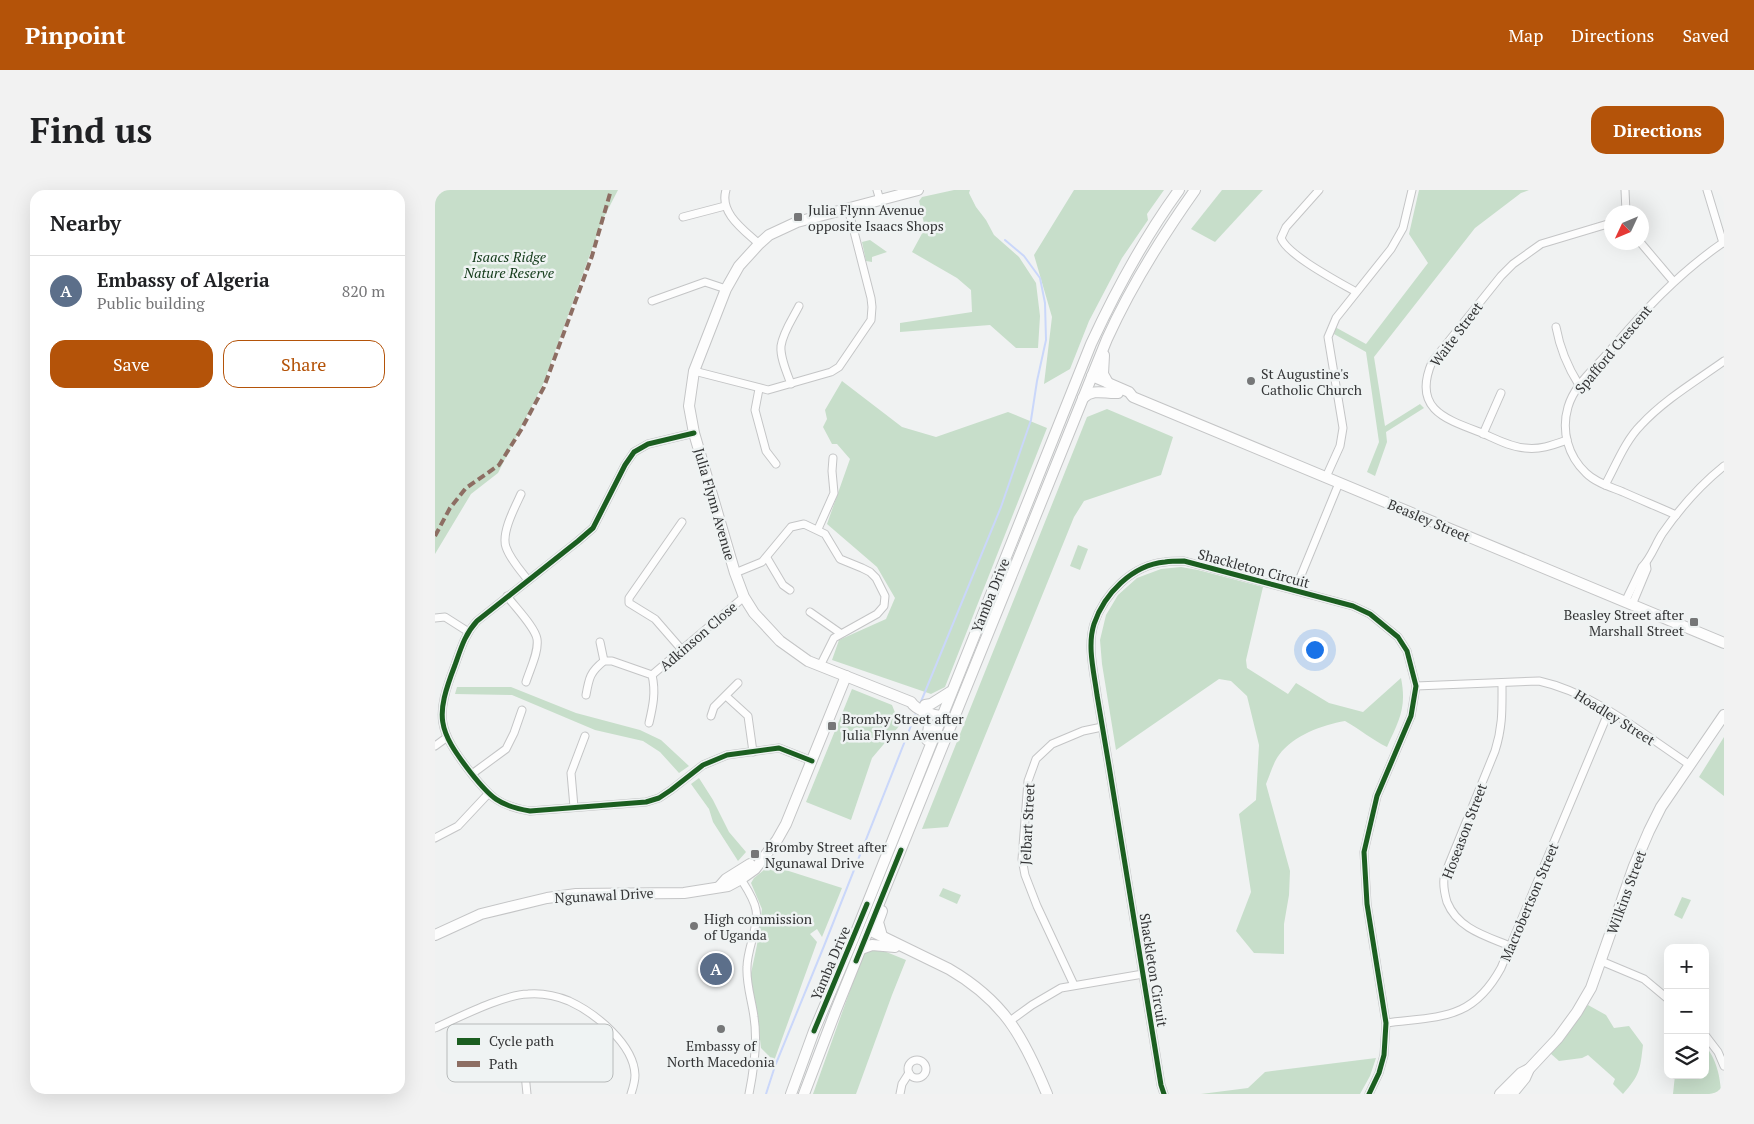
<!DOCTYPE html>
<meta charset="utf-8">
<style>
:root{--surface:#fff;--page:#f2f2f2;--text:#202124;--muted:#757577;--line:#e0e0e0;--accent:#b45309}
body{margin:0;font-family:"PT Serif",serif;background:var(--page);color:var(--text)}
.controls{position:absolute;right:15px;bottom:15px;display:grid;overflow:hidden;border-radius:10px;box-shadow:0 5px 20px #0002}
.controls button{width:45px;height:45px;display:grid;place-items:center;padding:0;border:0;border-bottom:1px solid var(--line);background:var(--surface);color:var(--text);font:25px sans-serif}
.compass{position:absolute;left:1169px;top:15px;width:45px;height:45px;border-radius:50%;background:var(--surface);box-shadow:0 5px 20px #0002;rotate:226deg}
.you{position:absolute;left:879px;top:459px;width:18px;height:18px;margin:-12px;border:4px solid #fff;border-radius:50%;background:#1a73e8;box-shadow:0 0 0 8px #1a73e833}
.badge{display:grid;place-items:center;width:32px;height:32px;border-radius:50%;background:var(--accent);color:#fff;font-size:16px;font-weight:700}
.pin{position:absolute;translate:-50% -50%;border:2px solid #fff;box-shadow:0 1px 5px #0006}
.list{margin:0;padding:0;list-style:none}
h2{display:flex;justify-content:space-between;align-items:center;height:65px;margin:0;padding:0 20px;font-size:21px}
h2 small{font-size:16px;font-weight:400;color:var(--muted)}
.list li{display:grid;grid-template-columns:32px 1fr auto;gap:15px;align-items:center;box-sizing:border-box;height:70px;padding:0 20px;border-top:1px solid var(--line)}
.list b{display:block;font-size:19px;white-space:nowrap}
.list p{margin:0;font-size:16px;white-space:nowrap;color:var(--muted)}
.list em{font-size:16px;font-style:normal;color:var(--muted)}
.actions{display:flex;gap:10px;padding:15px 20px}
.actions a{flex:1;padding:11px 0;border:1px solid var(--accent);border-radius:15px;text-align:center;font-size:18px;color:var(--accent)}
.actions .main{background:var(--accent);color:#fff}
.icon{flex:none;width:28px;height:28px;fill:none;stroke:currentColor;stroke-width:2;stroke-linecap:round;stroke-linejoin:round}
.map{position:relative;flex:none;width:1289px;height:904px;overflow:hidden;border-radius:15px}
header{display:flex;align-items:center;gap:30px;box-sizing:border-box;height:70px;padding:0 25px;background:var(--accent);color:#fff}
header strong{font-size:24px}
nav{display:flex;gap:28px;margin-inline-start:auto;font-size:18px}
.intro{display:flex;align-items:center;justify-content:space-between;box-sizing:border-box;height:120px;padding:0 30px}
h1{margin:0;font-size:35px}
.button{padding:12px 22px;border-radius:15px;background:var(--accent);color:#fff;font-size:18px;font-weight:700}
main{display:flex;gap:30px;padding:0 30px}
aside{flex:1;background:var(--surface);border-radius:15px;box-shadow:0 5px 20px #0002}
.map>svg:first-child{display:block}
</style>
<header>
<strong>Pinpoint</strong>
<nav><a>Map</a><a>Directions</a><a>Saved</a></nav>
</header>
<div class="intro"><h1>Find us</h1><a class="button">Directions</a></div>
<main>
<aside>
<h2>Nearby<small></small></h2>
<ul class="list">
<li><span class="badge" style="background:#5c6f8a">A</span><div><b>Embassy of Algeria</b><p>Public building</p></div><em>820 m</em></li>
</ul>
<div class="actions"><a class="main">Save</a><a>Share</a></div>
</aside>
<div class="map">
<svg width="1289" height="904" viewBox="0 0 1289 904">
<rect width="100%" height="100%" fill="#f0f2f2"/>
<g fill="#c7deca">
<path d="M0,0H183L167,31L109,192L63,283L36,304L0,364Z"/>
<path d="M519,0H535L534,3L541,17L551,30L559,45L584,67L601,93L605,126L603,158H581L555,135L465,142V133L537,122L536,100L522,88L477,62L490,38L484,11L487,7Z"/>
<path d="M639,0H729L712,24L713,30L687,68L654,131L635,179L609,194L617,127L599,65Z"/>
<path d="M787,0H828L780,52L756,39Z"/>
<path d="M984,0H1094L1086,3L1040,38L939,167L950,236L985,214L989,218L951,242L952,252L940,286L932,282L944,252L931,162L899,144L900,137L931,154L993,73L974,44Z"/>
<path d="M435,50L452,62L437,67V72L431,71L427,52Z"/>
<path d="M407,191L467,237L501,247L573,222L612,238L510,497L496,504L397,470L404,450L451,429L460,408L442,377L392,334L415,269L402,254H397L388,237L392,229L390,220Z"/>
<path d="M672,219L738,247L726,285L649,311L639,327L513,637L487,639L652,227Z"/>
<path d="M643,355L653,359L645,380L635,376Z"/>
<path d="M746,377L763,380L828,397L811,470L812,478L853,504L861,493L894,513L928,522L966,488C972,518 964,530 952,557C937,550 925,539 910,531C887,535 859,545 844,565C838,573 835,585 831,594L855,681L854,705L849,734V764L819,763L801,741L816,702L804,624L821,610L824,555L812,506L796,491L784,489L681,560L667,474L665,450L671,425L683,405L702,388L726,379Z"/>
<path d="M22,497H76L141,523L205,540L226,550L254,576L244,583L225,562L208,551L160,540L77,505L20,504Z"/>
<path d="M417,499L457,515L465,535L437,568L416,630L371,612Z"/>
<path d="M1289,547V606L1264,587Z"/>
<path d="M264,588L278,610L294,642L311,662L303,671L278,632L274,619L256,594Z"/>
<path d="M335,675L407,698L387,747L382,739L375,744L382,752L339,871L326,858L322,824L315,788L322,755L327,719L316,693L319,688Z"/>
<path d="M508,698L526,705L522,714L504,706Z"/>
<path d="M1247,707L1256,710L1247,729L1239,725Z"/>
<path d="M439,757L471,770L457,805L421,904H378L428,764Z"/>
<path d="M1153,815L1171,825L1179,838L1194,836L1208,855C1205,880 1205,885 1188,904L1178,894L1180,889L1153,865L1147,868L1124,871L1115,863Z"/>
<path d="M1270,856C1281,867 1286,889 1286,904H1238L1240,885H1270Z"/>
<path d="M941,868L935,886L925,904H766L813,898L830,882Z"/>
</g>
<g fill="none" stroke-linecap="round" stroke-linejoin="round">
<g stroke="#cad7fa" stroke-width="2">
<path d="M485,514L566,317L596,230L602,191L611,150L610,113L605,88L589,66L570,50"/>
<path d="M331,904L340,876L389,756L481,523"/>
</g>
<defs>
<g id="street">
<path d="M291,0C284,23 309,40 324,54"/>
<path d="M442,0L445,10"/>
<path d="M884,0L851,37L846,48C852,65 904,92 921,102"/>
<path d="M1190,0L1191,22"/>
<path d="M1272,0L1288,53"/>
<path d="M248,27L290,16"/>
<path d="M1205,52L1238,91"/>
<path d="M217,111L270,92L291,99"/>
<path d="M1121,137C1125,159 1132,176 1144,195"/>
<path d="M259,181L333,200L396,182L404,177L436,130L437,117L436,108L413,18"/>
<path d="M356,194C352,183 345,168 346,156C348,142 358,128 364,116"/>
<path d="M324,199L320,220L331,261L341,274"/>
<path d="M259,243L213,254L199,262L190,275L158,338L143,351L42,431C30,444 26,458 20,475C0,527 2,539 36,583C55,607 64,616 95,621L211,612L224,608L236,600L268,575L292,565L344,558L377,571"/>
<path d="M1048,244L1066,203"/>
<path d="M1132,250C1118,255 1105,260 1090,258C1075,257 1061,249 1047,243C1010,229 977,219 997,172L1066,86L1078,74L1106,54L1176,33"/>
<path d="M891,287L905,256L908,238L893,147L901,128L956,59L968,38L977,0"/>
<path d="M1170,295C1181,275 1190,251 1206,235C1229,210 1261,191 1289,171"/>
<path d="M86,304C80,317 66,343 71,357C75,369 85,380 93,390"/>
<path d="M1241,325C1223,317 1206,310 1188,302C1176,297 1161,293 1151,283C1133,266 1126,241 1133,217C1139,196 1157,181 1171,165C1208,122 1242,84 1289,52"/>
<path d="M247,332L194,408V413L220,429L247,460"/>
<path d="M383,339L399,303L397,281L398,268"/>
<path d="M332,368L348,395L355,400"/>
<path d="M300,383L327,372L356,337L369,334L390,344L405,369L427,378L435,382L441,388L450,406L449,416L442,424L399,448L385,476"/>
<path d="M860,400L904,293"/>
<path d="M72,406C80,417 100,437 102,449C104,462 95,479 91,492"/>
<path d="M1190,412L1207,377C1216,368 1220,355 1227,344C1245,318 1264,296 1289,276"/>
<path d="M1197,415L1212,379L1211,373"/>
<path d="M375,422L405,443"/>
<path d="M0,428L10,427L32,441"/>
<path d="M165,452L169,471"/>
<path d="M217,485L309,407"/>
<path d="M1067,493C1067,518 1068,536 1060,561L1014,674C1012,679 1010,684 1009,689C1008,697 1010,705 1012,712C1023,739 1051,746 1075,756"/>
<path d="M981,496L1104,491C1159,503 1208,544 1255,575"/>
<path d="M151,505C154,488 155,482 169,471H177L217,485C221,502 218,516 214,533"/>
<path d="M291,506L313,526L318,562"/>
<path d="M276,526L279,517L303,493"/>
<path d="M0,556L11,548"/>
<path d="M37,584L71,559L79,543L87,520"/>
<path d="M139,617L136,583L150,546"/>
<path d="M0,648L23,636L53,604"/>
<path d="M304,686C310,696 319,708 321,720C324,737 312,759 312,777C311,794 317,811 319,827C323,852 319,879 314,904"/>
<path d="M1166,771L1209,789L1233,809"/>
<path d="M639,795L602,716L590,685L587,669L593,591L601,569L617,554L648,541L667,537"/>
<path d="M575,831L597,815L626,798L708,784"/>
<path d="M951,833C1005,826 1037,831 1066,778L1174,521"/>
<path d="M0,838C25,827 67,805 93,804C106,803 122,806 134,811C160,823 199,854 200,885C200,892 198,898 196,904"/>
<path d="M1270,845L1283,862L1289,876"/>
<circle cx="482" cy="879" r="9"/>
<path d="M90,884L92,904"/>
<path d="M465,904L467,894L474,883"/>
<path d="M729,904L726,895C709,789 691,682 674,576C670,553 666,529 662,505C659,482 652,456 659,434C669,404 697,375 730,372C736,371 742,371 749,371L918,416L935,424L963,447L972,461L981,496L976,526L942,606L929,662L932,714L951,833L949,865L944,883L934,904"/>
</g>
<g id="secondary">
<path d="M483,0L362,32L334,45L324,54L304,76L291,99L259,181L254,216L259,243L300,383L309,407L319,423L345,451L373,471L476,512C481,520 497,525 506,526"/>
<path d="M657,186L694,202L698,207L1289,453"/>
<path d="M284,697L291,689L315,674"/>
<path d="M434,740L514,779C569,811 588,846 612,904"/>
<path d="M0,745L46,724L112,708L141,704L249,703L293,696L306,689L320,679L342,650L351,634L411,486"/>
<path d="M1065,904L1086,883L1094,879"/>
<path d="M1077,904L1090,888L1094,879L1123,848L1142,822L1156,798L1199,676L1214,641L1226,617L1289,525"/>
</g>
<g id="primary">
<path d="M669,165L668,184L673,193"/>
<path d="M648,208C659,198 670,204 683,203"/>
<path d="M490,515L496,514L515,502"/>
<path d="M488,520L494,536L492,550"/>
<path d="M447,721L443,732L447,746"/>
<path d="M426,759L437,755L460,757"/>
<path d="M356,904L379,841L419,747L656,154C681,100 709,48 744,0"/>
<path d="M369,904L401,820L672,149C696,96 726,48 760,0"/>
</g>
</defs>
<use href="#street" stroke="#c4c5c6" stroke-width="9"/>
<use href="#secondary" stroke="#c4c5c6" stroke-width="12"/>
<use href="#primary" stroke="#c4c5c6" stroke-width="12"/>
<use href="#street" stroke="#fdfdfd" stroke-width="7"/>
<use href="#secondary" stroke="#fdfdfd" stroke-width="10"/>
<use href="#primary" stroke="#fdfdfd" stroke-width="10"/>
<path stroke="#8d6e63" stroke-width="4" stroke-dasharray="8 4" stroke-linecap="butt" d="M0,346L15,318L31,298L64,275L86,240L109,197L157,66L176,0"/>
<defs>
<g id="cycleway">
<path d="M259,243L213,254L199,262L190,275L158,338L143,351L42,431C30,444 26,458 20,475C0,527 2,539 36,583C55,607 64,616 95,621L211,612L224,608L236,600L268,575L292,565L344,558L377,571"/>
<path d="M421,771L466,660"/>
<path d="M379,841L432,714"/>
<path d="M729,904L726,895C709,789 691,682 674,576C670,553 666,529 662,505C659,482 652,456 659,434C669,404 697,375 730,372C736,371 742,371 749,371L918,416L935,424L963,447L972,461L981,496L976,526L942,606L929,662L932,714L951,833L949,865L944,883L934,904"/>
</g>
</defs>
<use href="#cycleway" stroke="#eff3f3" stroke-width="8"/>
<use href="#cycleway" stroke="#1b5e20" stroke-width="5"/>
</g>
<g fill="#767778" stroke="#eff3f3" stroke-width="2">
<rect x="358" y="22" width="10" height="10" rx="2.5"/>
<circle cx="816" cy="191" r="5"/>
<rect x="1254" y="427" width="10" height="10" rx="2.5"/>
<rect x="392" y="531" width="10" height="10" rx="2.5"/>
<rect x="315" y="659" width="10" height="10" rx="2.5"/>
<circle cx="259" cy="736" r="5"/>
<circle cx="286" cy="839" r="5"/>
</g>
<g text-anchor="middle" dominant-baseline="central" stroke-width="5" stroke-linejoin="round" paint-order="stroke">
<g font-size="14" fill="#343536" stroke="#eff3f3" text-anchor="start">
<text x="373" y="19">Julia Flynn Avenue<tspan x="373" dy="16">opposite Isaacs Shops</tspan></text>
<text x="826" y="183">St Augustine's<tspan x="826" dy="16">Catholic Church</tspan></text>
<text x="1249" y="424" text-anchor="end">Beasley Street after<tspan x="1249" dy="16">Marshall Street</tspan></text>
<text x="407" y="528">Bromby Street after<tspan x="407" dy="16">Julia Flynn Avenue</tspan></text>
<text x="330" y="656">Bromby Street after<tspan x="330" dy="16">Ngunawal Drive</tspan></text>
<text x="269" y="728">High commission<tspan x="269" dy="16">of Uganda</tspan></text>
<text x="286" y="855" text-anchor="middle">Embassy of<tspan x="286" dy="16">North Macedonia</tspan></text>
</g>
<g font-size="14" font-style="italic" fill="#113918" stroke="#eff3f3">
<text x="74" y="66">Isaacs Ridge<tspan x="74" dy="16">Nature Reserve</tspan></text>
</g>
<g font-size="14" fill="#343536" stroke="#eff3f3">
<text transform="translate(1021 144) rotate(-53)">Waite Street</text>
<text transform="translate(1178 159) rotate(-50)">Spafford Crescent</text>
<text transform="translate(280 314) rotate(74)">Julia Flynn Avenue</text>
<text transform="translate(994 330) rotate(23)">Beasley Street</text>
<text transform="translate(819 378) rotate(15)">Shackleton Circuit</text>
<text transform="translate(555 405) rotate(-68)">Yamba Drive</text>
<text transform="translate(263 446) rotate(-41)">Adkinson Close</text>
<text transform="translate(1180 527) rotate(32)">Hoadley Street</text>
<text transform="translate(592 634) rotate(-87)">Jelbart Street</text>
<text transform="translate(1029 641) rotate(-69)">Hoseason Street</text>
<text transform="translate(1191 702) rotate(-70)">Wilkins Street</text>
<text transform="translate(169 705) rotate(-3)">Ngunawal Drive</text>
<text transform="translate(1094 712) rotate(-67)">Macrobertson Street</text>
<text transform="translate(395 773) rotate(-67)">Yamba Drive</text>
<text transform="translate(719 780) rotate(81)">Shackleton Circuit</text>
</g>
</g>
<rect x="12" y="834" width="166" height="58" rx="8" fill="#eff3f3" stroke="#b7baba" stroke-width="1"/>
<rect x="22" y="848" width="23" height="7" fill="#1b5e20"/>
<rect x="22" y="871" width="23" height="6" fill="#8d6e63"/>
<g font-size="14" fill="#343536">
<text x="54" y="856">Cycle path</text>
<text x="54" y="879">Path</text>
</g>
</svg>
<div class="controls">
<button>+</button>
<button>−</button>
<button><svg class="icon" aria-label="layers" viewBox="0 0 24 24"><path d="M12 4l9 5-9 5-9-5zM3 14l9 5 9-5"/></svg></button>
</div>
<svg class="compass" viewBox="-18 -18 36 36"><path d="M0-13l5 13h-10z" fill="#e53935"/><path d="M0 13l5-13h-10z" fill="#757577"/></svg>
<div class="you"></div>
<div class="pin badge" style="left:281px;top:779px;background:#5c6f8a">A</div>
</div>
</main>
